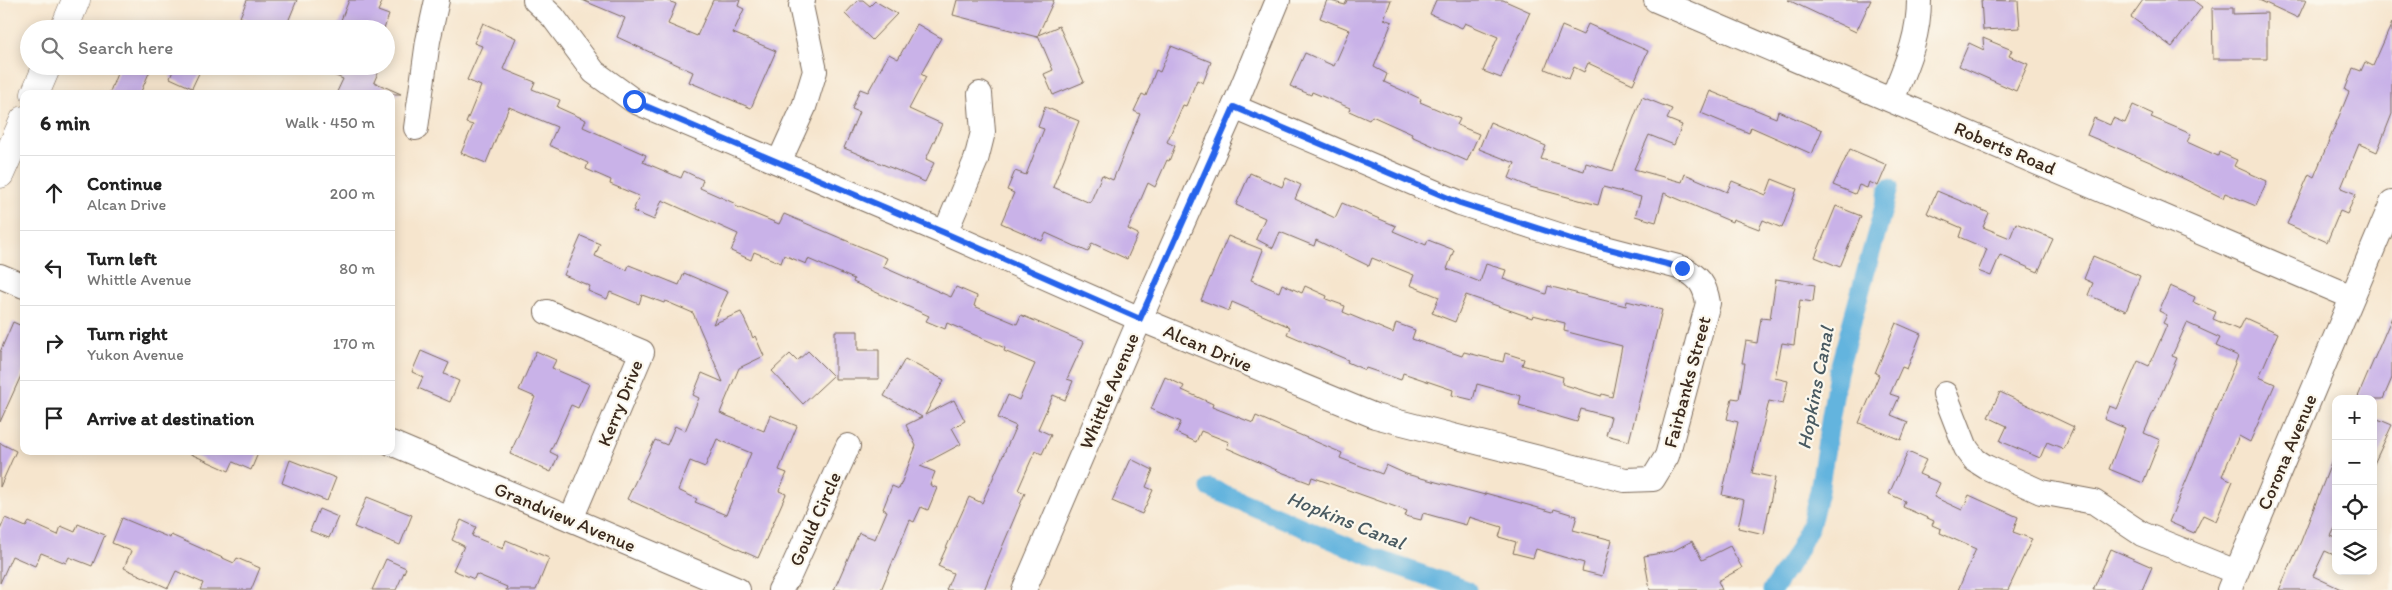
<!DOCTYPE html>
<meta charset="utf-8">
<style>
:root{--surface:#fff;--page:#f6f6f6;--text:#222;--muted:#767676;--line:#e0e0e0}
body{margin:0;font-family:Itim,sans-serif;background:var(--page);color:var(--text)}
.controls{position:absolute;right:15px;bottom:15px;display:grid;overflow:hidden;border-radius:10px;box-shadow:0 2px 12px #0003}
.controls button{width:45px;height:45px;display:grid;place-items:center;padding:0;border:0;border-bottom:1px solid var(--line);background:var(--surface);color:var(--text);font:25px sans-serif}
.stop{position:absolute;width:15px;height:15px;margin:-11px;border:4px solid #2563eb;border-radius:50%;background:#fff}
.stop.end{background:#2563eb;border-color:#fff;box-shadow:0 1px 5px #0008}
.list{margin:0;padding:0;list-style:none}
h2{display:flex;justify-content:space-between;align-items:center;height:65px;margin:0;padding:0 20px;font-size:21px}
h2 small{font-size:16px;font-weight:400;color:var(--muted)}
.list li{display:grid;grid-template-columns:32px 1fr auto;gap:15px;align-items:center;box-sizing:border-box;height:75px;padding:0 20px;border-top:1px solid var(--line)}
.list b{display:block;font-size:19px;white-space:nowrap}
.list p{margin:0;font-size:16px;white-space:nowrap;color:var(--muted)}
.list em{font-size:16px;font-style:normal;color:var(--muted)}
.icon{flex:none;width:28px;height:28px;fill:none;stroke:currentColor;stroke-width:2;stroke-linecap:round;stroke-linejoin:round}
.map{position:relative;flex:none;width:2392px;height:590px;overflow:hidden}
.search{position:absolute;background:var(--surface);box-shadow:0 2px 12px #0003;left:20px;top:20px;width:375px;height:55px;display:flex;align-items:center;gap:12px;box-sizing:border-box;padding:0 18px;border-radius:28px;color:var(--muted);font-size:19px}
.panel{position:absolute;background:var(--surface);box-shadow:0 2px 12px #0003;left:20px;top:90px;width:375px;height:365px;border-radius:10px}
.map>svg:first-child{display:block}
</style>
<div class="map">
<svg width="2392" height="590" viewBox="0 0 2392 590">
<rect width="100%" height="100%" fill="#fbf7ec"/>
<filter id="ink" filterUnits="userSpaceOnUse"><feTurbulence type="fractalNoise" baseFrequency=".02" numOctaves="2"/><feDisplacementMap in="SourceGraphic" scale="10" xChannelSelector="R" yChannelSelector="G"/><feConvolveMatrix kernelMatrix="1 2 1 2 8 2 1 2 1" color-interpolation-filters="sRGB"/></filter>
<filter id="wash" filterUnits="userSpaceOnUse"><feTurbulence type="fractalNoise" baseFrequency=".0096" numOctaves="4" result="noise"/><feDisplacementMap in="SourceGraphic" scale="20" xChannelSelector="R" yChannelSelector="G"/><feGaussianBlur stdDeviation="1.12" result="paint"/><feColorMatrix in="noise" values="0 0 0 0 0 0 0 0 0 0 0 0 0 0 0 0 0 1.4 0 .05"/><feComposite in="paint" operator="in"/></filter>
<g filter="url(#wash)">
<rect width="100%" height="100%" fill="#f6e5cd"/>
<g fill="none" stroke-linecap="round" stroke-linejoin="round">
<g stroke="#63b4de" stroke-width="19">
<path d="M1210,488L1372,557L1467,590"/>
<path d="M1772,590L1795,556L1811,524L1819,491L1838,372L1889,188"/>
</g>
</g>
<g id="blocks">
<g fill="#c9b2e8" fill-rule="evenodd">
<path d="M247,0H297L285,29H252L254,23L240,17Z"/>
<path d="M349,0H383L378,11L389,15L384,29H349L339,25Z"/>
<path d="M582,0H666L676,4L668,24L697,36L713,0H740L738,6L744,9L733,33L776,51L751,108L689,82L693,72L617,37L625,18Z"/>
<path d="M858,0H863L870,6L875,1L897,14L872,40L845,14Z"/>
<path d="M957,0H1054L1038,35L1059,26L1084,82L1053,95L1044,74L1053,70L1038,35L1037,37L953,15Z"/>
<path d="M1327,0L1345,5L1347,0H1391L1384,19L1392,22L1374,67L1387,74L1384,82L1421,99L1420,102L1460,119L1457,125L1479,134L1467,161L1411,136L1412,134L1372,116L1369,120L1349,111L1350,108L1312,92L1311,95L1290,86L1305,53L1334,66L1350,30L1320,18Z"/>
<path d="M1436,0H1503L1530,12L1501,78L1483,71L1498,37L1465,23L1462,28L1430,14Z"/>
<path d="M1788,0H1871L1856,32Z"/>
<path d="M1981,0L2018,1L2020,28L1983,30Z"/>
<path d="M2143,0H2193L2202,7L2172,47L2131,17Z"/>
<path d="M2259,0H2306L2298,18Z"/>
<path d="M2212,8H2233V14L2267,13V59H2213Z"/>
<path d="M483,23L516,38L503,69L535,82L532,89L560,100L557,107L586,120L583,127L646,155L643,162L681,178L684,171L703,180L700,188L736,204L735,206L779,224L784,214L873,252L887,258L883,267L951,297L956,287L977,296L974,306L1017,324L1021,315L1084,342L1067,379L1073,381L1065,400L1053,395L1038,429L1051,435L1042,454L1035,451L1018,490L1025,493L984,590H946L953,573L938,566L969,497L982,503L1016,426L998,418L1008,395L1019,400L1035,364L1004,351L1005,348L947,323L945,329L926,321L929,316L853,282L854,279L808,259L806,264L784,255L781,263L754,252L751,260L731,251L738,234L662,200L654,220L633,211L639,196L610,184L611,180L586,169L588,163L549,145L557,127L509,107L486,163L461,153L473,125L466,123L481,86L467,80L482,46L474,43Z"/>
<path d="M2392,23V114L2377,152L2359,144L2341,188L2356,194L2347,214L2340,211L2327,242L2287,224L2309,174L2314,177L2349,92L2345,90L2353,68L2361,71L2365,62L2373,66Z"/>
<path d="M917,24L941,38L921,74L926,77L909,109L942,124L926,159L934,163L925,182L844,148L859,112L852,109L860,89L868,92L889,54L898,59Z"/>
<path d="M1588,24L1648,51L1633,84L1588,63L1584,72L1574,67L1569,79L1545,69L1562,26L1583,35Z"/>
<path d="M1983,38L2012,50L2009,56L2028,64L2016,91L1959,66L1969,43L1984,50Z"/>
<path d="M1171,46L1211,62L1203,83L1197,80L1186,106L1183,105L1167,142L1175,146L1169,161L1167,160L1155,187L1148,183L1128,229L1138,234L1127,259L1092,243L1088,252L1046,233L1042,241L1001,223L1014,193L1007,190L1015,171L1026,175L1044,129L1038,127L1045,107L1079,121L1053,187L1090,203L1102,175L1113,180L1140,114L1134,111L1142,94L1146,96L1156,70L1160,72Z"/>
<path d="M120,66H152L140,94H109Z"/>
<path d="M175,66H189L200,71L192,88L170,78Z"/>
<path d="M381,66L374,82L401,94H336L343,79L314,67Z"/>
<path d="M1710,91L1776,118L1778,111L1822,130L1812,154L1751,127L1749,133L1701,113Z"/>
<path d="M1642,97L1672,109L1667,119L1682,125L1674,145L1649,135L1634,169L1682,182L1685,174L1727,192L1732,181L1766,195L1772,179L1797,189L1782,228L1763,220L1759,229L1733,219L1732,222L1664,193L1656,222L1635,216L1641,197L1603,187L1598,205L1530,187L1509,178L1515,163L1479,149L1490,122L1546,146L1541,159L1584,171L1586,163L1613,171Z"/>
<path d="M2133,105L2153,114L2151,117L2191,134L2187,142L2218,156L2219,152L2237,160L2234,166L2267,181L2256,206L2225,193L2223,198L2150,162L2087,135L2094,118L2110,125L2113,118L2125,123Z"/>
<path d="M1850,149L1887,165L1878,186L1869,182L1867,188L1859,185L1855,194L1833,185Z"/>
<path d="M1250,173L1282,187L1286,178L1301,185L1295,199L1335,218L1342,203L1396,226L1393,231L1426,245L1428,240L1454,250L1447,269L1480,282L1486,264L1506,270L1503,279L1546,294L1548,286L1626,306L1627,301L1662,310L1629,441L1606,435L1611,417L1581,409L1577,422L1519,405L1521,396L1477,384L1473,400L1452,395L1453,390L1403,373L1401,380L1366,368L1365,370L1347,362L1348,360L1287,334L1290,327L1232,302L1229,311L1201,300L1228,236L1263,250L1251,280L1279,292L1282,284L1302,293L1305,286L1327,296L1326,299L1345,306L1343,312L1393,333L1396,323L1415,330L1412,339L1462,356L1464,352L1503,362L1505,353L1524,359L1522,365L1563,377L1562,384L1601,396L1602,394L1612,397L1622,346L1564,331L1565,323L1533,315L1532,318L1466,295L1455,322L1432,313L1439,297L1410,285L1414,275L1372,258L1369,266L1316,240L1314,246L1280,232L1273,248L1256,239L1265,218L1236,205Z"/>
<path d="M1937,191L1989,213L1983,227L2010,238L2016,223L2053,239L2038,272L2000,255L1991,276L1978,271L1987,249L1959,237L1962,228L1927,213Z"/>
<path d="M1836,206L1861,216L1840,267L1815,257Z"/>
<path d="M581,236L600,244L595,256L627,270L629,265L679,285L684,273L728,292L713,324L741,312L753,338L755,336L764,356L739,368L720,413L764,431L770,415L797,426L779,470L787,473L779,491L786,494L758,558L627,499L655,440L667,445L675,426L685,431L699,398L693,395L702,373L723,382L693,313L665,301L664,303L642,295L639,304L610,292L607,299L588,291L590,286L564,275ZM717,439L751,453L726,515L695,502L697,499L678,490L690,461L705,467Z"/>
<path d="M2093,256L2140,276L2126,311L2088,295L2093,283L2084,279Z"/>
<path d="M1776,279L1815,285L1813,302L1800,300L1794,345L1782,343L1775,378L1788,381L1783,404L1769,401L1752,473L1775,478L1764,534L1738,528L1744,500L1722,495L1738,422L1727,419L1732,398L1739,399L1745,363H1742L1746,341L1757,343L1761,318L1770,319Z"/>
<path d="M2170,286L2195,297L2193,302L2216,312L2213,319L2239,330L2245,318L2278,333L2259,377L2275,384L2250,442L2239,436L2222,476L2233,481L2216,521L2203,515L2194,533L2169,522L2238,356L2216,346L2220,338L2187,323L2172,356L2177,358L2144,433L2160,440L2143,483L2109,469L2125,428L2104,419L2109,406L2117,409L2138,361L2149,366L2167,325L2163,323L2167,315L2159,311Z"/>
<path d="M2392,317V378L2383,399H2357Z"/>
<path d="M13,322L24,327V369L0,422V352Z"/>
<path d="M1896,323L1921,334L1907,369L1902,367L1890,394L1899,397L1891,415L1908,422L1901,440L1859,423L1879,375L1875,373Z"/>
<path d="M835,331H858V350H879V379H835Z"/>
<path d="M421,351L449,363L444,374L459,381L450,402L418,388L423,377L412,372Z"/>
<path d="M536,351L556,360L552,368L589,384L578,408L571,405L550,452L558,456L551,472L510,454L535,397L519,390Z"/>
<path d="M808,351L833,376L803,404L772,371L790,354L797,361Z"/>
<path d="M905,359L944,380L925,415L954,400L965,421L952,428L961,444L920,466L935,472L930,485L937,488L928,510L921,507L914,522L910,520L881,590H834L859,533L875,539L887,511L883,509L892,486L899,489L916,446L906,425L922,417L884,396Z"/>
<path d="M1165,377L1184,386L1182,390L1213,404L1212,407L1253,423L1256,416L1342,453L1340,458L1382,474L1386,465L1406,474L1485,495V493L1553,512L1554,509L1577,516L1573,530L1612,540L1602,576L1582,571L1584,563L1536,549L1533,558L1513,553L1516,542L1499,537L1502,527L1469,517L1466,525L1423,513L1421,520L1405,516L1407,511L1312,477L1310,483L1281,472L1227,448L1229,442L1201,431L1196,442L1176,433L1181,422L1151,409Z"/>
<path d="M2000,392L2074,427L2064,449L2047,442L2040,458L2000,441L2007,426L1988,417Z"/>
<path d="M2373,417L2392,425L2373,466Z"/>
<path d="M0,443L16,451L0,487Z"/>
<path d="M184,451H259L251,470L233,462L229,471Z"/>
<path d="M1908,452L1926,460L1919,474L1940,483L1934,497L1962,510L1969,495L2018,517L2013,532L2032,539L2008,590H1958L1976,549L1940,533L1941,529L1932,525L1934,521L1903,507L1905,501L1889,494Z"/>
<path d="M2335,453L2336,526L2331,536L2336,538V556L2325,551L2313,576L2343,590H2279L2301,541Z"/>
<path d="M1131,459L1153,470L1146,487L1153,490L1142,514L1112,501Z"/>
<path d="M290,460L336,478L327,501L282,483Z"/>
<path d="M367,497L412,515L400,545L354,527Z"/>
<path d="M319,509L338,517L329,538L310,531Z"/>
<path d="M5,518L26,527L29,522L58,535L61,526L75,532L78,524L105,535L92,566L69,557L66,563L41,553L35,566L12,556L0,583V530Z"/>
<path d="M122,518L170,538L171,535L234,563L237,558L260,568L251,590H200L203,583L176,571L168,588L124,568L131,551L112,543Z"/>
<path d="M461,520L476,527L472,536L503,549L506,540L549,558L536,590H506L507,587L476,574L474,579L453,570L464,546L452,540Z"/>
<path d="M1692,541L1702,560L1730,546L1742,568L1718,581L1722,590H1650L1644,556L1673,551Z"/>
<path d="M2111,549L2152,567L2142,590H2093Z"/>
<path d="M386,559L406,568L396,590H372Z"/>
</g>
</g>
</g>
<g filter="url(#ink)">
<use href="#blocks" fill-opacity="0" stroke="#7c6b5b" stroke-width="1"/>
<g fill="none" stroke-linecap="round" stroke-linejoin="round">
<defs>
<g id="minor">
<path d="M535,0L553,17L594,72L634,101L945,233L1140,319L1375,416L1625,480L1653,479L1667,456L1708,303C1705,284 1699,277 1682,268L1571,239L1460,203L1234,107"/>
<path d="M1656,0L2352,297"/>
<path d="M1892,100C1906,65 1919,38 1919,0"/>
<path d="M416,128L428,41L437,0"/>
<path d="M779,162L804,107L815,71L801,6L803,0"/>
<path d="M945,233L976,160L983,132L980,94"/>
<path d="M0,276L24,286"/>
<path d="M547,312L642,352L571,519"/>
<path d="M1945,394L1966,448L1975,460L1986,467L2041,492L2094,502L2142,534L2236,572"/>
<path d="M391,443L738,590"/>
<path d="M780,590L790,574L848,446"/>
<path d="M1024,590L1140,319L1234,107L1278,0"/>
<path d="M2229,590L2392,203"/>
</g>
<g id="major">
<path d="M64,29L76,0"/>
<path d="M35,94L47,66"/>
<path d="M0,174L24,120"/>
</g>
</defs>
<use href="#minor" stroke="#7c6b5b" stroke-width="26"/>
<use href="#major" stroke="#7c6b5b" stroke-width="29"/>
<use href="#minor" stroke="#fff" stroke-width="24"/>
<use href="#major" stroke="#fff" stroke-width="28"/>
</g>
</g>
<g fill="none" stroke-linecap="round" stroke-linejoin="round" filter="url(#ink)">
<path stroke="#2563eb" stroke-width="6" d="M634,101L945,233L1140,319L1234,107L1460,203L1571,239L1682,268"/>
</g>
<g text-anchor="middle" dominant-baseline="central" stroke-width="4.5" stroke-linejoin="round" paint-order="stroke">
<g font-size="19" fill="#3b2a1e" stroke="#fbf7ec">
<text transform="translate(2005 148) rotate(23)">Roberts Road</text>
<text transform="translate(1208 348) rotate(23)">Alcan Drive</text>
<text transform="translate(1687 382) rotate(-75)">Fairbanks Street</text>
<text transform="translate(1109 391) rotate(-67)">Whittle Avenue</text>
<text transform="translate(620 403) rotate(-68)">Kerry Drive</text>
<text transform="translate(2287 452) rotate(-67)">Corona Avenue</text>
<text transform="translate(565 517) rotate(23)">Grandview Avenue</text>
<text transform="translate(815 519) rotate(-66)">Gould Circle</text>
</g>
<g font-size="20" font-style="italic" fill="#495a61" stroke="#fbf7ec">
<text transform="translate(1815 388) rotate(-79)">Hopkins Canal</text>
<text transform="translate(1346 520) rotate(22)">Hopkins Canal</text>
</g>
</g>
</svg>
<div class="controls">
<button>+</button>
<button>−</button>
<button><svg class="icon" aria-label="locate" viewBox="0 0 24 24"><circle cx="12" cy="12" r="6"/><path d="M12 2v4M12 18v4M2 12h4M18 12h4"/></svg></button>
<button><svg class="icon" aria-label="layers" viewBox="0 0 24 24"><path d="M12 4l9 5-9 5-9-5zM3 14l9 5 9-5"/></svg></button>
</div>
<div class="stop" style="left:634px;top:101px"></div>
<div class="stop end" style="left:1682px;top:268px"></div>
<div class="search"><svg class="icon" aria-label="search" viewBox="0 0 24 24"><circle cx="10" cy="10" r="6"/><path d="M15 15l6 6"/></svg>Search here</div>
<section class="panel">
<h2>6 min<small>Walk · 450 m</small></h2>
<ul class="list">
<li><svg class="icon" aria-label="ahead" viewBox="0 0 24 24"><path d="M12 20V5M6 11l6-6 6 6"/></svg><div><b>Continue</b><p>Alcan Drive</p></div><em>200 m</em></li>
<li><svg class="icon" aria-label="left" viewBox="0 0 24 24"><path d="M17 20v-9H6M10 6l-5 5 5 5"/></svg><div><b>Turn left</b><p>Whittle Avenue</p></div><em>80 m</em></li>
<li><svg class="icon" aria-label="right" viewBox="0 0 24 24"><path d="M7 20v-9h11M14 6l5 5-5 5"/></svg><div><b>Turn right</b><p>Yukon Avenue</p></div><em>170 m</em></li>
<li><svg class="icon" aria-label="arrive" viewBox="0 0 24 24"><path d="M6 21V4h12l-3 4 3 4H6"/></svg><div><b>Arrive at destination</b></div></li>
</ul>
</section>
</div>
